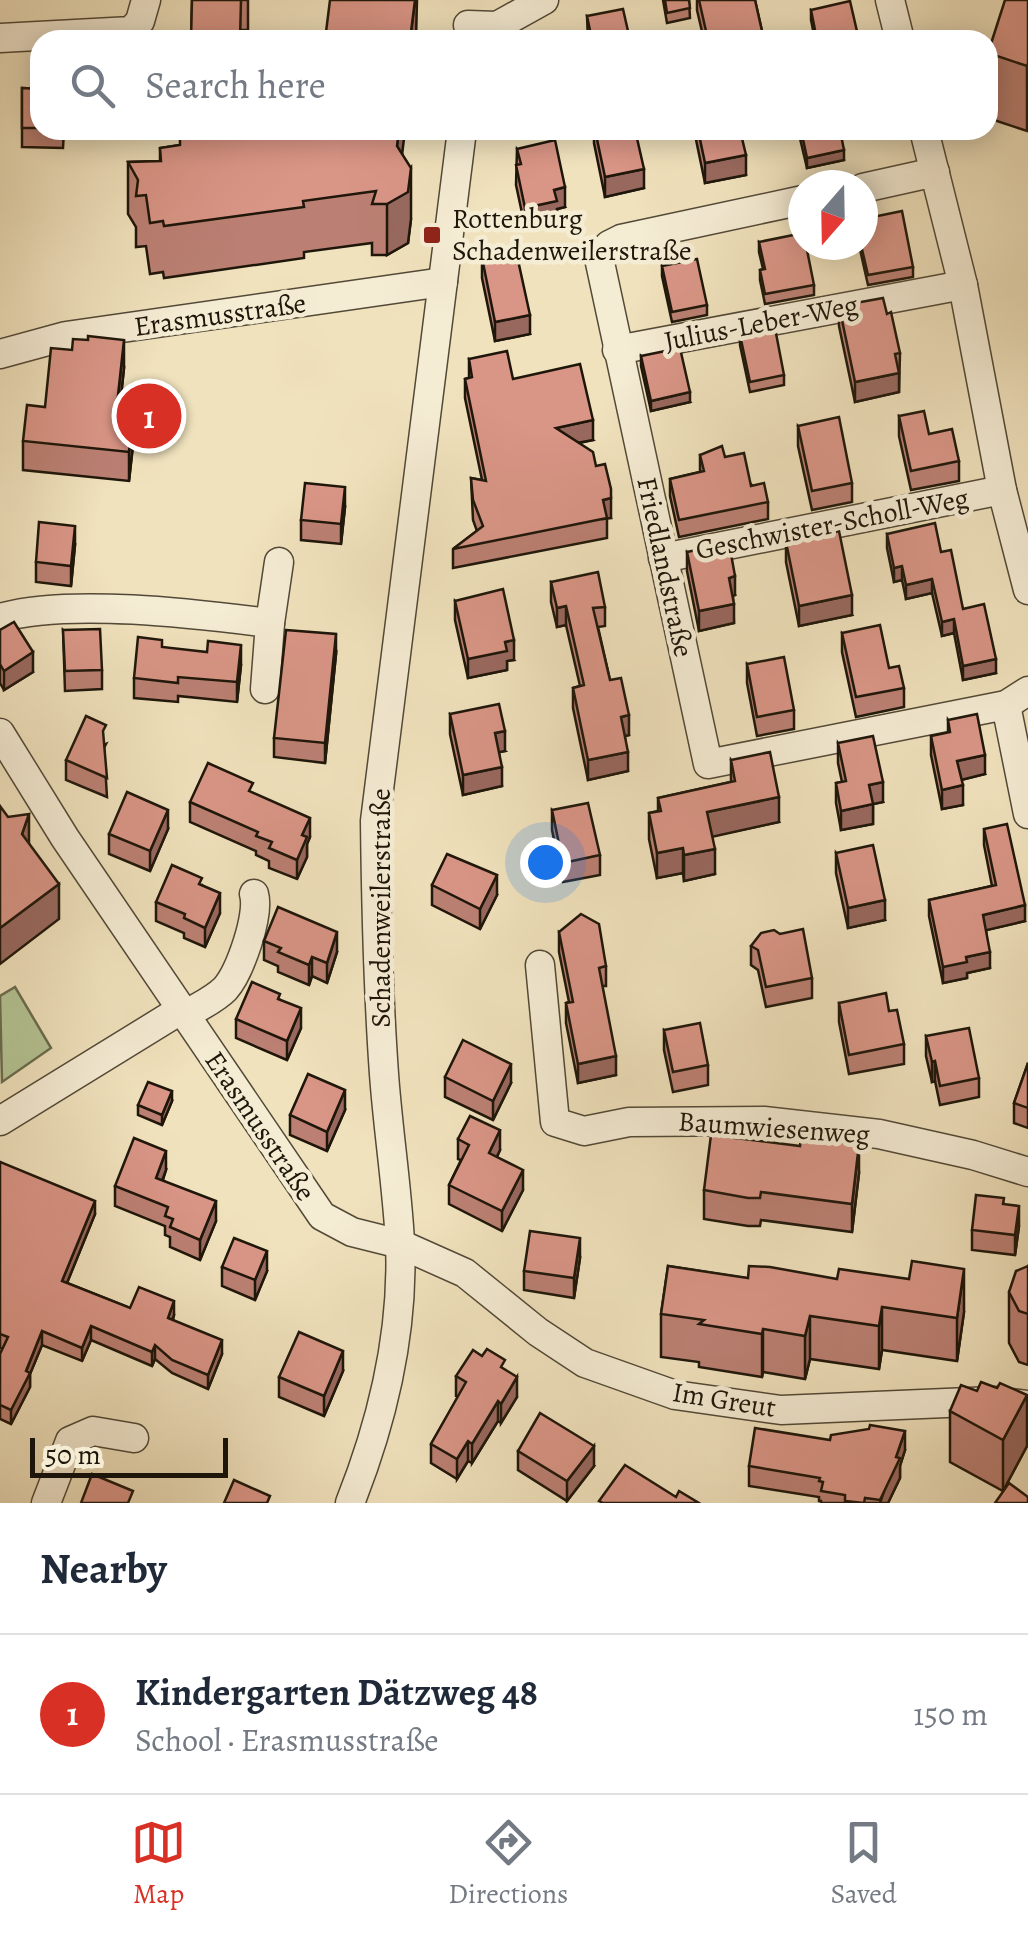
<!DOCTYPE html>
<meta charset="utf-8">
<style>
:root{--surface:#fff;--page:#f6f6f7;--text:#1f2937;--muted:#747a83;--line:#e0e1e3;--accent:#d93025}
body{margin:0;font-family:Alegreya,serif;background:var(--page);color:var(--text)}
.compass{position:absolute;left:788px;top:170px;width:90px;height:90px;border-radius:50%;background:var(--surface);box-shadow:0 5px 25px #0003;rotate:200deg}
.scale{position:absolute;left:30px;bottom:25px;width:198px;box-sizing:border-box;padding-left:10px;border:5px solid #1e160a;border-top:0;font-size:28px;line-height:35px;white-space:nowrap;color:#1e160a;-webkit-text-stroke:8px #f5ecd4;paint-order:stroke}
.you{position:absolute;left:545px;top:862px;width:35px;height:35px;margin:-25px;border:8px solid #fff;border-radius:50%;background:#1a73e8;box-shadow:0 0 0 15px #1a73e833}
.badge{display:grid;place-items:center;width:65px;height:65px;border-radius:50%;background:var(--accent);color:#fff;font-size:32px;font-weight:700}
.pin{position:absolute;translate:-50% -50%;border:5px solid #fff;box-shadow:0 2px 10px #0006}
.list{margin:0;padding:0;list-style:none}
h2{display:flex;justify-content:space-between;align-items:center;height:130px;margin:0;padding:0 40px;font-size:42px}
h2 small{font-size:32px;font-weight:400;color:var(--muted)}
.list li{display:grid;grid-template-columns:65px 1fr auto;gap:30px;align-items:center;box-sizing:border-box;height:160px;padding:0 40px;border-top:2px solid var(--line)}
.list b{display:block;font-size:38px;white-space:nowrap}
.list p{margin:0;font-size:32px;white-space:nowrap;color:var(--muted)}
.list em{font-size:32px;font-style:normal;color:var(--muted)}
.icon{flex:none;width:55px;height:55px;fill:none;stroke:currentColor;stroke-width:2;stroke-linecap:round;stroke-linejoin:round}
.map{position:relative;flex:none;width:1028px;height:1503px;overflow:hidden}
.search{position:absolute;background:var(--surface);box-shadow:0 5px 25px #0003;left:30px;right:30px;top:30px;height:110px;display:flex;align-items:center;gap:25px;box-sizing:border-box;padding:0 35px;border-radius:30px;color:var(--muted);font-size:38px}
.sheet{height:290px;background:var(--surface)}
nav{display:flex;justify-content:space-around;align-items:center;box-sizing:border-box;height:140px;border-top:2px solid var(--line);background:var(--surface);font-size:28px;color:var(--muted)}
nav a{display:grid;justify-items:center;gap:5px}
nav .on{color:var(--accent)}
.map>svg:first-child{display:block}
</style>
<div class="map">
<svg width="1028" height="1503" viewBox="0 0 1028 1503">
<rect width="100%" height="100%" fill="#f0e2bd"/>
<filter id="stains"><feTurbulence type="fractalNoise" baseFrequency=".002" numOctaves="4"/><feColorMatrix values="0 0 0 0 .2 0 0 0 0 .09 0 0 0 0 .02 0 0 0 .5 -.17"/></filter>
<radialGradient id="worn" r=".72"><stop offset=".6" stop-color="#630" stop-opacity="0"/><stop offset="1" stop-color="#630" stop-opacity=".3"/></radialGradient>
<path fill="#b5c494" stroke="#6a6d4f" stroke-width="2.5" d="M15,987L51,1048L2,1082L0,996Z"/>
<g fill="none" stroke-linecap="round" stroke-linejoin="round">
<defs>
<g id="minor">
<path d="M890,0L900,40"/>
<path d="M468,25L497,26L544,0"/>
<path d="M0,38L131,31L140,21L146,0"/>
<path d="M924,130L963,285L1002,490L1028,590"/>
<path d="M863,188L935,172"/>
<path d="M803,200L621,239L609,245L599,258L708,764L1006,705L1028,691"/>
<path d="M617,350L963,285"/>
<path d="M0,354L66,336L443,282"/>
<path d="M663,558L1002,490"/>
<path d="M0,618C68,598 197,614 270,623L265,689"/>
<path d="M270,623L279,562"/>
<path d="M1006,705L1028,814"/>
<path d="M0,733L65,838L322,1216L352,1232L400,1244L465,1273L538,1332L585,1363L675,1395L781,1410L993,1401L1028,1405"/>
<path d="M540,965L555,1122L584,1131L629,1122L764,1121L879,1134L973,1155L1028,1172"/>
<path d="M185,1015C198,1007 214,1000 225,989C240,972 260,915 254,894"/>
<path d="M0,1121L182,1009"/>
<path d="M46,1503L70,1441L93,1431L134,1438"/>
<path d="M350,1503C383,1420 404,1332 400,1242C397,1186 388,1130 384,1074C378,990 376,906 375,821L462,130"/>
</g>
</defs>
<use href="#minor" stroke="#524937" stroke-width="31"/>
<use href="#minor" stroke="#f5ecd4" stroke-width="28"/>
</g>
<g fill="#bb8073" stroke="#1e160a" stroke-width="2.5">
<path d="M192,0H248V30H242L241,40H191Z"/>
<path d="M663,0H689L690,18L667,23Z"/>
<path d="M697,0H755L764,40H704L697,10Z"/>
<path d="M1028,0V128L1027,131L988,118V53Z"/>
<path d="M811,10L859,40H815L811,20Z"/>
<path d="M587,16L630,40H588Z"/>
<path d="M22,88L40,89V130H64L63,148L22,147Z"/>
<path d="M189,130H240L266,133L402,154L411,219L408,243L387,255H372V243L304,252V258L164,278L163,272L150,274L146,246L136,247V227L128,214V162L160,161V148L180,145L189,138Z"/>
<path d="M594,130H628L644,188L605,197L594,143Z"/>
<path d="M694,130H740L746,175L705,183Z"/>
<path d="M798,130H840L844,160L807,168Z"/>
<path d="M517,149L565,207L557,209V220L525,227L516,185Z"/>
<path d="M759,242L814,285V295L765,304L760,280V270L763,269L759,252Z"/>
<path d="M859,245H863L913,267V277L868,285Z"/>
<path d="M482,258L530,334L495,341L482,278Z"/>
<path d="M662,266L707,305V315L672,322L662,276Z"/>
<path d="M839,306L900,353L899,392L855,402L839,326Z"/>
<path d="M740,335L784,375V385L750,392L740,345Z"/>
<path d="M641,356L690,402L651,411L641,366Z"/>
<path d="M469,359L513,379L593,440L579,443L596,466L611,518H607V538L453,568V549L477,531L473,520L471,478L482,480L465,398V379L469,378Z"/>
<path d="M124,368L119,415L133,445L129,481L23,470V441L45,407Z"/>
<path d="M899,416L929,434L959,461V481L911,490L899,436Z"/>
<path d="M798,426L852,483V502L812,510L798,446Z"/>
<path d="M700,455L725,457L768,502V519L679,537L670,496V479L700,472Z"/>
<path d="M345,507L341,544L301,540V520Z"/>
<path d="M887,534L941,552L963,609L996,673L963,680L954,633L942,636L932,593L906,599L902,580L894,582L887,548Z"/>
<path d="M786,542L852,615L799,626L786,562Z"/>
<path d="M75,545L71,586L36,582V562Z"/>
<path d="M687,552L735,595L733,596L734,623L699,631L687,571Z"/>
<path d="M551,582L605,607V626L598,627L610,680L629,735L625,736L628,771L588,780L573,708V688L580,686L566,625L557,627L551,602Z"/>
<path d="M455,601L514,660L507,661V670L468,678L455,620Z"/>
<path d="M0,630L33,672L4,690L0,683Z"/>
<path d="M63,630L102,670V689L65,691Z"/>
<path d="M842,633L889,668L904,688V707L856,717L842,652Z"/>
<path d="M162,647L241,665L237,702L178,696V702L134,698V678Z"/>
<path d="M336,654L325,763L274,757V738Z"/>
<path d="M747,664L794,710V729L757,736L747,683Z"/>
<path d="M450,714L505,751L499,752L502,786L463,795L450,734Z"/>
<path d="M948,720L985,774L961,780L963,805L942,809L931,755V736L948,733Z"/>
<path d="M838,743L883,802L873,804V824L841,830L836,803V783L842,782L838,763Z"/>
<path d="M106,744L104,748L107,797L66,780V760Z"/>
<path d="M731,760L779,822L712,836L715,874L684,881L683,873L657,878L649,839V813L658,811V798L731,782Z"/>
<path d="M253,793L310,837L307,844V857L297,879L269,868V861L256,855V851L190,822V802Z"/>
<path d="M552,810L600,855V875L563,882L552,830Z"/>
<path d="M168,829L150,871L109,854V834Z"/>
<path d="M984,829L1025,921L986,930L990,968L967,973V978L943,983L929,916V900L992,886L984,845Z"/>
<path d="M836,853L885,920L848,928L836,873Z"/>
<path d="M202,885L220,913L205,947L184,938V933L156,921V902Z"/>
<path d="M432,885L497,895L480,929L432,905Z"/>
<path d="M559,932L606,966V986H602L616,1075L578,1083L566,1023V1003L569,1002L559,952Z"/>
<path d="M780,934L812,978V998L766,1007L758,970L751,965V946Z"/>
<path d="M264,941L337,952L327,983L312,976L309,985L278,972V966L264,960Z"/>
<path d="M280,1000L301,1028L287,1060L236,1038V1019Z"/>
<path d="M839,1003L889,1011L904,1044V1064L849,1074L839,1022Z"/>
<path d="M664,1030L708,1065V1085L673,1092L664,1050Z"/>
<path d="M926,1036L979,1078V1097L940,1105L935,1081L932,1082L926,1056Z"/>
<path d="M1028,1063V1128L1014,1123V1103Z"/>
<path d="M445,1077L511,1083L493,1120L445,1097Z"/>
<path d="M172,1101L162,1125L138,1115V1105Z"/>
<path d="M345,1110L327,1151L290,1135V1115Z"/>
<path d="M458,1139L500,1150L497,1157L523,1190L502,1231L449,1204V1185L461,1160L458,1159Z"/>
<path d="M0,1162L95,1214L67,1283L130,1308L174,1315L173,1320L222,1354L208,1389L172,1373L155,1359L152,1366L91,1340L82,1361L42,1345L30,1374V1387L11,1424L0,1419V1354L3,1349L0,1348Z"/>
<path d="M166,1170L163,1180L216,1221L200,1260L170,1247V1237L165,1235V1226L115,1206V1186Z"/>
<path d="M859,1173L852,1232L761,1220L760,1226H748L704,1219V1190Z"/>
<path d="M1004,1204L1019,1226L1015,1255L972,1250V1230Z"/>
<path d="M580,1258L574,1298L524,1290V1271Z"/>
<path d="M668,1266L964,1312L957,1361L882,1350L879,1369L810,1359L805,1379L763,1372L762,1377L699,1367V1362L661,1357V1314Z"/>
<path d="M1028,1266V1365L1019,1362L1009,1343V1292Z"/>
<path d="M222,1267L267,1271L255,1300L222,1286Z"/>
<path d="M505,1370L517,1397L501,1423L498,1421L472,1463L468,1461L457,1479L431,1463V1444L458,1397L456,1396V1376Z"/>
<path d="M343,1371L324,1416L279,1397V1377Z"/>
<path d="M950,1411L1027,1446L1003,1491L950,1462Z"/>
<path d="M830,1440L905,1450L900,1466V1478L888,1503H821V1501H819V1497L749,1486V1466Z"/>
<path d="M518,1451L594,1466L567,1501L518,1470Z"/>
</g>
<g fill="#98685e" stroke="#1e160a" stroke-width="2.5">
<path d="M415,0H417L416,40H410Z"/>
<path d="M1028,63V128L1027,131V66Z"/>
<path d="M399,130H405L397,197V146Z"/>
<path d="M844,150V160L807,168V158Z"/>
<path d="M746,155V175L705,183V163Z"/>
<path d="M411,168V219L408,243L387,255V204Z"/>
<path d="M644,169V188L605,197V177Z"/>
<path d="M565,187V207L557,209V220L525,227V208L554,190Z"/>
<path d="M530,315V334L495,341V322Z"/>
<path d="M124,340V368L116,443V414Z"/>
<path d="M899,373V392L855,402V382Z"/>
<path d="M690,392V402L651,411V401Z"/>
<path d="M133,416V445L129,481V452Z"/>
<path d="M593,420V440L556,447V428Z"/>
<path d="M345,487V507L341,544V524Z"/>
<path d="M611,498V518L603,519V500Z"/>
<path d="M75,526V545L71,586V566Z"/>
<path d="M902,566V580L894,582V568Z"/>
<path d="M735,576V595L729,597V578Z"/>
<path d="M932,579V593L906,599V585Z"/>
<path d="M852,595V615L799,626V606Z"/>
<path d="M734,604V623L699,631V611Z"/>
<path d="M566,606V625L557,627V608Z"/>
<path d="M954,619V633L942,636V622Z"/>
<path d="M336,634V654L325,763V743Z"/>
<path d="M514,640V660L507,661V670L468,678V659L505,642Z"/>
<path d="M241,645V665L237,702V682Z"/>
<path d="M33,652V672L4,690V671Z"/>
<path d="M996,659V673L963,680V666Z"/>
<path d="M629,715V735L621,737V717Z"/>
<path d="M505,731V751L495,753V733Z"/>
<path d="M628,752V771L588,780V760Z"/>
<path d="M985,755V774L957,781V761Z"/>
<path d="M502,767V786L463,795V775Z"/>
<path d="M883,782V802L869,805V785Z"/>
<path d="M963,785V805L942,809V790Z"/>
<path d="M779,797V822L707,838V812Z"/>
<path d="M873,804V824L841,830V811Z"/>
<path d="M168,810V829L150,871V851Z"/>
<path d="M29,814V850L22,834Z"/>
<path d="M310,818V837L307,844V857L297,879V860L302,835Z"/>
<path d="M683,848V873L657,878V853Z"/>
<path d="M715,849V874L684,881V855Z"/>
<path d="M497,875V895L480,929V909Z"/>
<path d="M59,884V919L0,964V928Z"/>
<path d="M220,893V913L205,947V928Z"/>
<path d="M885,900V920L848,928V908Z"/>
<path d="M1025,905V921L983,931V915Z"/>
<path d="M337,932V952L327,983V963Z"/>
<path d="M990,952V968L967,973V978L943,983V967L966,957Z"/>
<path d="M312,957V976L309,985V965Z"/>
<path d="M301,1008V1028L287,1060V1041Z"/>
<path d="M616,1056V1075L578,1083V1064Z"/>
<path d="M935,1061V1081L932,1082V1062Z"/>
<path d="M511,1064V1083L493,1120V1101Z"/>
<path d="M345,1090V1110L327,1151V1132Z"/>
<path d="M172,1091V1101L162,1125V1115Z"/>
<path d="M500,1130V1150L489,1173V1153Z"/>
<path d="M859,1144V1173L852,1232V1204Z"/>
<path d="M166,1151V1170L156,1197V1178Z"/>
<path d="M523,1170V1190L502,1231V1211Z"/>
<path d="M95,1201V1214L62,1295V1281Z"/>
<path d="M216,1201V1221L200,1260V1240Z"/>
<path d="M1019,1206V1226L1015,1255V1235Z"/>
<path d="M580,1238V1258L574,1298V1278Z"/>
<path d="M267,1251V1271L255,1300V1280Z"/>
<path d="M964,1269V1312L957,1361V1318Z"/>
<path d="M174,1301V1315L168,1331V1318Z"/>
<path d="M882,1307V1350L879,1369V1326Z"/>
<path d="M810,1316V1359L805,1379V1336Z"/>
<path d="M91,1326V1340L82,1361V1348Z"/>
<path d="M763,1329V1372L762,1377V1334Z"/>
<path d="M42,1331V1345L30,1374V1387L11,1424V1410Z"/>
<path d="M222,1340V1354L208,1389V1375Z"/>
<path d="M155,1345V1359L152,1366V1352Z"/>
<path d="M343,1351V1371L324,1416V1396Z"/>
<path d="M517,1377V1397L501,1423V1404Z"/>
<path d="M1027,1395V1446L1003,1491V1440Z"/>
<path d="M498,1401V1421L472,1463V1444Z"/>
<path d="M905,1431V1450L900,1466V1478L888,1503H880Z"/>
<path d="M468,1441V1461L457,1479V1459Z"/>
<path d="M594,1446V1466L567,1501V1481Z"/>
</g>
<g fill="#d99586" stroke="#1e160a" stroke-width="2.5">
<path d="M192,0H241L240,40H191Z"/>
<path d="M330,0H415L410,40H325Z"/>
<path d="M665,0H689L690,8L667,13Z"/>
<path d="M699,0H755L764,40H708Z"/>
<path d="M1005,0H1028V63L1027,66L988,53Z"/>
<path d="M850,1L859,40H817L811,10Z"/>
<path d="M623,9L630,40H592L587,16Z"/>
<path d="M22,88L40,89V128H22Z"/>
<path d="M210,130H266V133L285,130H399L397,146L411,168L408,192L387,204H372L376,191L303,201L304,207L164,226L163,221L150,223L146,195L136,196L138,180L128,162L161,161L160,148L180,145V139L210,135Z"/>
<path d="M595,130H628L629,135L636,134L644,169L605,177Z"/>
<path d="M698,130H740L746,155L705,163Z"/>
<path d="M801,130H840L844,150L807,158Z"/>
<path d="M555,140L565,187L554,190L557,201L525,208L516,165L521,164L517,149Z"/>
<path d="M902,211L913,267L868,275L861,245H863V219Z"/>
<path d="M803,233V245H806L814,285L765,294L760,270L765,269L759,242Z"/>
<path d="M516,251L530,315L495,322L482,258Z"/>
<path d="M697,259L707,305L672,312L662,266Z"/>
<path d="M883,298L887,314L891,312L900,353L895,354L899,373L855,382L839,306Z"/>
<path d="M775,328L784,375L750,382L740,335Z"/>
<path d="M88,336L124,340L116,414L133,416L129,452L23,441L27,405L45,407L51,348L72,350L73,339L88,340Z"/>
<path d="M680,348L690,392L651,401L641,356Z"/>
<path d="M507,351L513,379L580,364L593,420L556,428L593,452L596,466L605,464L611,489V498L603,500L607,518L453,549L483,526L473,500L471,478L486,481L465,379L472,377L469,359Z"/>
<path d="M924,411L929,434L952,429L959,461L911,471L899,416Z"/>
<path d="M839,417L852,483L812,491L798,426Z"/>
<path d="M722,446L725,457L744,453L751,486L764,483L768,502L679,520L670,479L704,471L700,455Z"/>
<path d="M305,483L345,487L341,524L301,520Z"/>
<path d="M39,522L75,526L71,566L36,562Z"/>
<path d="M935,523L941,552L951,550L963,609L984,604L996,659L963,666L954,619L942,622L932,579L906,585L902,566L894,568L887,534Z"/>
<path d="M839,531L852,595L799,606L786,542Z"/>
<path d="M729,543L735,576L729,578L734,604L699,611L687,552Z"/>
<path d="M598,572L605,607L593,608L610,680L621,678L629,715L621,717L628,752L588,760L573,688L584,685L566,606L557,608L551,582Z"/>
<path d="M503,589L514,640L505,642L507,651L468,659L455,601Z"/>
<path d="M14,622L33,652L4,671L0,664V630Z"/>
<path d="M880,625L889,668L899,666L904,688L856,697L842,633Z"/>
<path d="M100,629L102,670L65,671L63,630Z"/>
<path d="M286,630L336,634L325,743L274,738Z"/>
<path d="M138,637L162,640V647L207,652L208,641L241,645L237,682L178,677V683L134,678Z"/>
<path d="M784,657L794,710L757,717L747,664Z"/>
<path d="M499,704L505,731L495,733L502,767L463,775L450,714Z"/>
<path d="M977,714L985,755L957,761L963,785L942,790L931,736L950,732L948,720Z"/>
<path d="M86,716L106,725L103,731L107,778L66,760Z"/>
<path d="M873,736L883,782L869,785L873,804L841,811L836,783L846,781L838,743Z"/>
<path d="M770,752L779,797L707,812L715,849L684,855L683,848L657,853L649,813L661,811L658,798L735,781L731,760Z"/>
<path d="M208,763L253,783L249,791L310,818L302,835L307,837L297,860L269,848L272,842L256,836L258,832L190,802Z"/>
<path d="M127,792L168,810L150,851L109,834Z"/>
<path d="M588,803L600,855L563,863L552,810Z"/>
<path d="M0,806L8,817L29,814L22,834L59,884L0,928Z"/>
<path d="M1007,824L1025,905L983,915L990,952L966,957L967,962L943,967L929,900L996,885L984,829Z"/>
<path d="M873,845L885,900L848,908L836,853Z"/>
<path d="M447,854L497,875L480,909L432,885Z"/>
<path d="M172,865L202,878L199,884L220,893L205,928L184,918L185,914L156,902Z"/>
<path d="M278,907L337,932L327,963L312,957L309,965L278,952L281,948L264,941Z"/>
<path d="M581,914L599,924L606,966L599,968L616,1056L578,1064L566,1003L573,1002L559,932Z"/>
<path d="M803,929L812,978L766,987L758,950L751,946L761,933L774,930L780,934Z"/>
<path d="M252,982L280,994L278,999L301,1008L287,1041L236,1019Z"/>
<path d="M886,993L889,1011L897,1010L904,1044L849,1055L839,1003Z"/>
<path d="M700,1023L708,1065L673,1072L664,1030Z"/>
<path d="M969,1028L979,1078L940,1086L935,1061L932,1062L926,1036Z"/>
<path d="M463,1040L511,1064L493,1101L445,1077Z"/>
<path d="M1028,1063V1108L1014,1103Z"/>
<path d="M308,1074L345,1090L327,1132L290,1115Z"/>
<path d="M148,1082L172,1091L162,1115L138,1105Z"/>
<path d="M470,1116L500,1130L489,1153L523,1170L502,1211L449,1185L469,1145L458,1139Z"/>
<path d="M711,1135L800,1146L801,1137L859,1144L852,1204L761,1192L760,1198H748L704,1190Z"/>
<path d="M134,1138L166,1151L156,1178L216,1201L200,1240L170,1227L173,1219L165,1216L168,1207L115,1186Z"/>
<path d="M0,1162L95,1201L62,1281L130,1308L139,1287L174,1301L168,1318L222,1340L208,1375L172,1360L155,1345L152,1352L91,1326L82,1348L42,1331L26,1371L30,1373L11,1410L0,1405V1354L8,1337L0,1334Z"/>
<path d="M976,1195L1004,1198L1003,1204L1019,1206L1015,1235L972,1230Z"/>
<path d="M530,1231L580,1238L574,1278L524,1271Z"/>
<path d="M234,1238L267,1251L255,1280L222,1267Z"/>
<path d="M912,1261L964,1269L957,1318L882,1307L879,1326L810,1316L805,1336L763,1329L762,1334L699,1324L704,1320L661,1314L668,1266L748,1278L749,1266L770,1267L837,1279L839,1269L909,1279Z"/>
<path d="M1028,1266V1314L1019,1311L1009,1292L1016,1271Z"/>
<path d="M299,1332L343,1351L324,1396L279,1377Z"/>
<path d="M487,1349L505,1360L501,1367L517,1377L501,1404L498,1401L472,1444L468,1441L457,1459L431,1444L466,1382L456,1376L473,1350L482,1356Z"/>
<path d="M981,1382L997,1388L1000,1383L1027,1395L1003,1440L950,1411L961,1385L977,1391Z"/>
<path d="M540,1413L594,1446L567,1481L518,1451Z"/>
<path d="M870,1425L905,1431L896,1457L900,1458L880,1500L865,1498L864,1503L845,1501V1495L821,1491L823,1482L819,1481L820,1478L749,1466L755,1428L830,1440L831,1435L869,1429Z"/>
<path d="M625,1465L676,1497L679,1491L699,1503H603L599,1501Z"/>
<path d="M92,1474L133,1491L128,1503H81Z"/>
<path d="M234,1480L270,1496L267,1503H224Z"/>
<path d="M1009,1483L1028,1497V1503H995Z"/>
</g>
<rect fill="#8f2418" stroke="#f5ecd4" stroke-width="4" x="422" y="225" width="20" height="20" rx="5"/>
<g text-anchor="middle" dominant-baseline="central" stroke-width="9" stroke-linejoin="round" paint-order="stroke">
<g font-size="28" fill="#1e160a" stroke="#f5ecd4" text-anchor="start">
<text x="452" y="219">Rottenburg<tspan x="452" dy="32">Schadenweilerstraße</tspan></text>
</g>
<g font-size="28" fill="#1e160a" stroke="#f5ecd4">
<text transform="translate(220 315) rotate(-8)">Erasmusstraße</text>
<text transform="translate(761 323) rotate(-11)">Julius-Leber-Weg</text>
<text transform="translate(832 524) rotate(-11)">Geschwister-Scholl-Weg</text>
<text transform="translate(665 567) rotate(78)">Friedlandstraße</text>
<text transform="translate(381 908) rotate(-90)">Schadenweilerstraße</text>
<text transform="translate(260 1126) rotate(56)">Erasmusstraße</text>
<text transform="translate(774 1128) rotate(4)">Baumwiesenweg</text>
<text transform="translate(724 1400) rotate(9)">Im Greut</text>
</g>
</g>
<rect width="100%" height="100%" filter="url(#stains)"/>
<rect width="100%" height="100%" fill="url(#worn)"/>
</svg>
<svg class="compass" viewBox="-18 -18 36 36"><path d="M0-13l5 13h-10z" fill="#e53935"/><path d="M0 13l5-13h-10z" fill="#747a83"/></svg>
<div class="scale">50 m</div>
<div class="you"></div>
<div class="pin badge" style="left:149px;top:416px">1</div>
<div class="search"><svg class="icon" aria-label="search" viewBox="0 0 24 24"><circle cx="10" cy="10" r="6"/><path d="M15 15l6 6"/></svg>Search here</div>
</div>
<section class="sheet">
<h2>Nearby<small></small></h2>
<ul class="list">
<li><span class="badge">1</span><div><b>Kindergarten Dätzweg 48</b><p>School · Erasmusstraße</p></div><em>150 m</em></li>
</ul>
</section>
<nav>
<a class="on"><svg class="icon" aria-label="map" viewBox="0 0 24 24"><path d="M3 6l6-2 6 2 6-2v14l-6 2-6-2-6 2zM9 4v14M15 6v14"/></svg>Map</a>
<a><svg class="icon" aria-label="directions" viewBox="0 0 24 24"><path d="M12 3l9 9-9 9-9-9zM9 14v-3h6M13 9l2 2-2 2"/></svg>Directions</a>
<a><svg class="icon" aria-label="saved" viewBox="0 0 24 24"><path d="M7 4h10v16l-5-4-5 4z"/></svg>Saved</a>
</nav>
